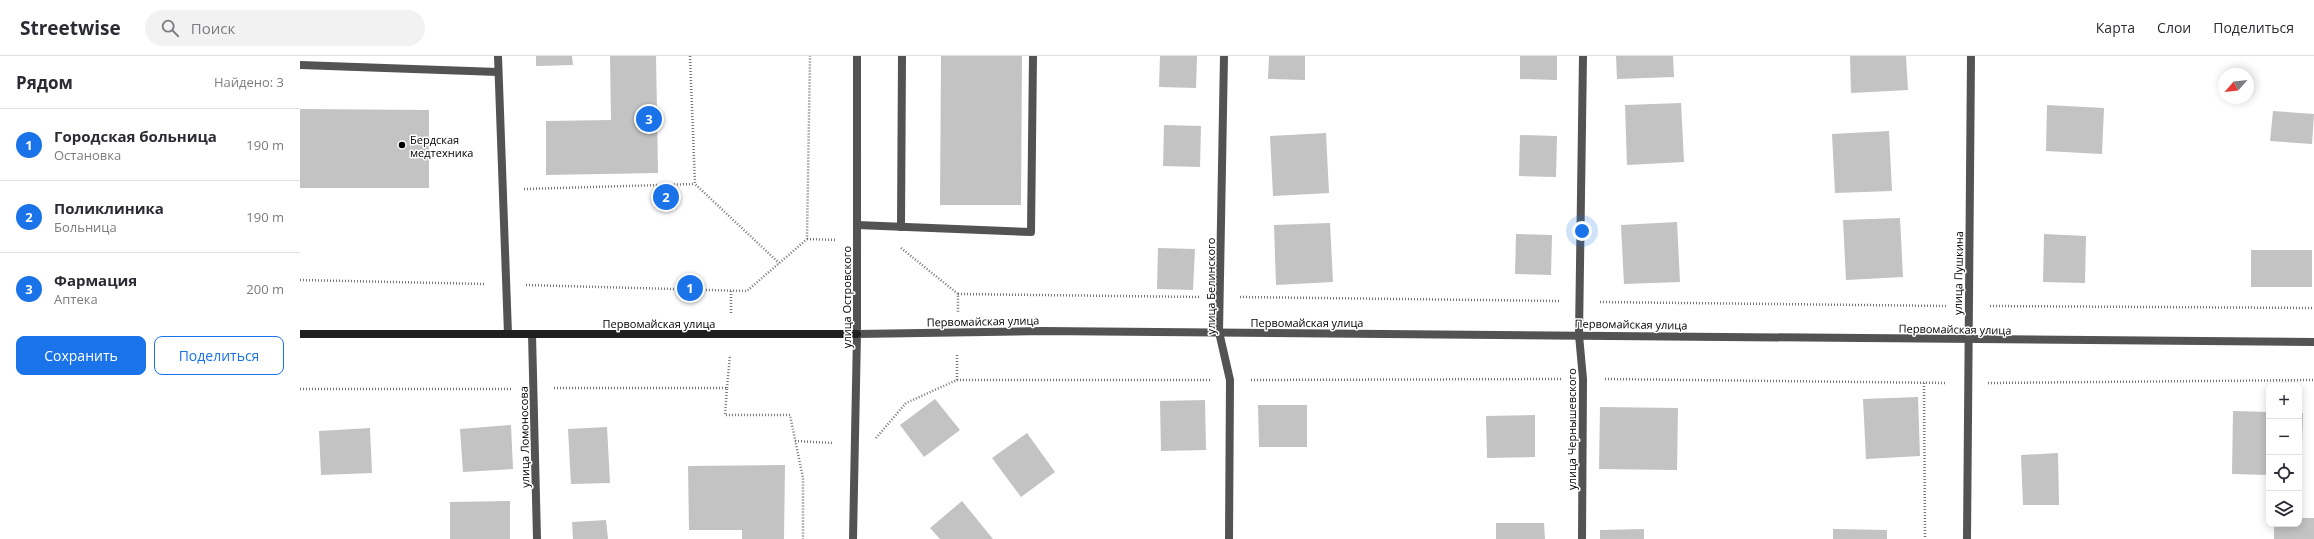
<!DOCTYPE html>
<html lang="ru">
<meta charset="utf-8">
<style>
:root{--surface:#fff;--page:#f2f2f3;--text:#2b2b33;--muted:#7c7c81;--line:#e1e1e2;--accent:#1a73e8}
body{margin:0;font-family:"Open Sans",sans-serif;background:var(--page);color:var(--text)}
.controls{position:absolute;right:12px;bottom:12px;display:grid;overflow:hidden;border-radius:8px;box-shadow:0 2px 10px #0003}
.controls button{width:36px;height:36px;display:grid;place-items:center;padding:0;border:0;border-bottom:1px solid var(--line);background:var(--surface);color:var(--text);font:20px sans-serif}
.compass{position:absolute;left:1918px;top:12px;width:36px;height:36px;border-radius:50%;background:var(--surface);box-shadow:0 2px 10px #0003;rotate:242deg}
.you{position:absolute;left:1282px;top:175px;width:14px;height:14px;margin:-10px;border:3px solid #fff;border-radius:50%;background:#1a73e8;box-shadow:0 0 0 6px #1a73e833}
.badge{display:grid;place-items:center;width:26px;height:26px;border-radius:50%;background:var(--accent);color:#fff;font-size:13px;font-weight:700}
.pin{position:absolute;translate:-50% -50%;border:2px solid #fff;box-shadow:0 1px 4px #0006}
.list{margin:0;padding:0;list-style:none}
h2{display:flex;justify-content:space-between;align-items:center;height:52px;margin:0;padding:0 16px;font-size:17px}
h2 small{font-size:13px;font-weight:400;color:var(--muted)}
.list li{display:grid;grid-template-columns:26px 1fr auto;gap:12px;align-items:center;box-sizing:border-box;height:72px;padding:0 16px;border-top:1px solid var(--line)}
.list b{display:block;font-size:15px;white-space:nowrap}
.list p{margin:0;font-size:13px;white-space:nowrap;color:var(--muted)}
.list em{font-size:13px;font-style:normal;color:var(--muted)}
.actions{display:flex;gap:8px;padding:12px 16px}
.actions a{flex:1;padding:9px 0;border:1px solid var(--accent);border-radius:8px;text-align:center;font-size:14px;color:var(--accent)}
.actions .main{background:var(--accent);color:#fff}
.icon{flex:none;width:22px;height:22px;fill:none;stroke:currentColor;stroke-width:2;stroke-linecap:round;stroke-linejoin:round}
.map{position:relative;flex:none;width:2014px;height:483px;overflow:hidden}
header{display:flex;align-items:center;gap:24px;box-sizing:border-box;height:56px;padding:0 20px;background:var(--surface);border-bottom:1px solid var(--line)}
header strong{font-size:19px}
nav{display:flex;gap:22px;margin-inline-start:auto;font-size:14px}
.search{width:280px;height:36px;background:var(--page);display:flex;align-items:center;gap:10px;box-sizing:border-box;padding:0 14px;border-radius:22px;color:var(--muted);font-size:15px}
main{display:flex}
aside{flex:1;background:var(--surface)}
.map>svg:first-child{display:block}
</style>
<header>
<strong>Streetwise</strong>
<div class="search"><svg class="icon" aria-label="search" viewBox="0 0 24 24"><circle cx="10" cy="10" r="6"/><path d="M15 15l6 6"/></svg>Поиск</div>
<nav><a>Карта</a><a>Слои</a><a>Поделиться</a></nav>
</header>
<main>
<aside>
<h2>Рядом<small>Найдено: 3</small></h2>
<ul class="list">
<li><span class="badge">1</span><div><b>Городская больница</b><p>Остановка</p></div><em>190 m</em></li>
<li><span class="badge">2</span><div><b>Поликлиника</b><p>Больница</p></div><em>190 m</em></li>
<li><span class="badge">3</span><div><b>Фармация</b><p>Аптека</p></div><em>200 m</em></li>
</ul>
<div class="actions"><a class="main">Сохранить</a><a>Поделиться</a></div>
</aside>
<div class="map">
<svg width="2014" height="483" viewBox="0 0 2014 483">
<rect width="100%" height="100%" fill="#fff"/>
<g fill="#c3c3c3">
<path d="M236,0H272L273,9L236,10Z"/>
<path d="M310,0H356L358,117L246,119V65L311,64Z"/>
<path d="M641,0H722L721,149H640Z"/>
<path d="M860,0H897L896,32L859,31Z"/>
<path d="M969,0H1005V24L968,23Z"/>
<path d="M1220,0H1257V24L1220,23Z"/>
<path d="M1316,0H1373L1374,21L1317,23Z"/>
<path d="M1550,0H1606L1608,34L1551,37Z"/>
<path d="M1381,47L1384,106L1327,109L1325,49Z"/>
<path d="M1747,49L1804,52L1802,98L1746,95Z"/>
<path d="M0,53L129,54V132H0Z"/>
<path d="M1973,55L2014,58L2012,88L1970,85Z"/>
<path d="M864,69L901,70L900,111L863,110Z"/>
<path d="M1589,75L1592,135L1535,137L1532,78Z"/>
<path d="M1026,77L1029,137L973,140L970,80Z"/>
<path d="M1220,79L1257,80L1256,121L1219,120Z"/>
<path d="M1600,162L1603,221L1546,224L1543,164Z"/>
<path d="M1377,166L1380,226L1324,228L1321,169Z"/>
<path d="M1030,167L1033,226L976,229L974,169Z"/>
<path d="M1216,178L1252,179L1251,219L1215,218Z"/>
<path d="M1744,178L1786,180L1785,227L1743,226Z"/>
<path d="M858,192L895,193L893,234L857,233Z"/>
<rect x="1951" y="194" width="61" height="37"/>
<path d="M1618,341L1620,400L1566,403L1563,343Z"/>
<path d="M635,343L660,374L624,401L600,369Z"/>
<path d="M905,344L906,394L861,395L860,345Z"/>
<path d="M958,349H1007V391H959Z"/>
<path d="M1300,351L1378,352L1377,414L1299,413Z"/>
<path d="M1933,355L1969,356V419L1932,418Z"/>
<path d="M1999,357H2003L2001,420H1999Z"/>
<path d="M1235,359V401L1187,402L1186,360Z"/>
<path d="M211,369L213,413L163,416L160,373Z"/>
<path d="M307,371L310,427L271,428L268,373Z"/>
<path d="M70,372L72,417L21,419L19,375Z"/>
<path d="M727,377L755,416L721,441L692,402Z"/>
<path d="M1758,397L1759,449H1723L1721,399Z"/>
<path d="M485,409L484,483H442V474H389L388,410Z"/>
<path d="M210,445V483H150V446Z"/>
<path d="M662,445L693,483H640L630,472Z"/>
<path d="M1999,462H2014V483H1974V468H1999Z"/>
<path d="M306,464L308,483H273L272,466Z"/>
<path d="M1196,467H1244L1245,483H1196Z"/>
<path d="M1344,473V483H1300V474Z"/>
<path d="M1533,473L1587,474V483H1533Z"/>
</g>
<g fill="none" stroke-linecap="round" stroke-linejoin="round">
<g stroke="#757575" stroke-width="2.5" stroke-dasharray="1 2" stroke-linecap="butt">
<path d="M390,0L395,128L479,207"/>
<path d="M224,133L395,128"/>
<path d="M507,183L536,184"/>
<path d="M601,192L658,238V256"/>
<path d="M0,224L185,228"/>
<path d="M226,229L447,235L507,183L510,0"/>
<path d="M431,235V258"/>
<path d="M658,238L899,241"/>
<path d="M940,241L1259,245"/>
<path d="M1300,246L1647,250"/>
<path d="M1690,250L2014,252"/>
<path d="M1305,323L1647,327"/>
<path d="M657,324V297"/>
<path d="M951,324L1262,323"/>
<path d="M1624,327L1625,483"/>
<path d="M1688,327L2014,324"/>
<path d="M254,332H427L425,359H490L503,422V483"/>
<path d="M427,332L430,299"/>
<path d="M0,333H213"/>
<path d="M576,382L606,347L657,324H910"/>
<path d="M495,385L534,387"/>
</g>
<g stroke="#535353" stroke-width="8">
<path d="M198,0L208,278"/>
<path d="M0,9L198,16"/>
<path d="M557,169L731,176L733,0"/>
<path d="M601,171L602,0"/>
</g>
<g stroke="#535353" stroke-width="8">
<path d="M924,0L919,276L930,324L929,483"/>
<path d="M232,278L237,483"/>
<path d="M1282,483L1283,323L1279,279L1283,0"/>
<path d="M1667,483L1671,0"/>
</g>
<g stroke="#535353" stroke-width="8">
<path d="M557,278L742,275L2014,286"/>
<path d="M553,483L557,278V0"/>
</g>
<path stroke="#202020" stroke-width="8" d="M0,278H557"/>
</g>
<circle fill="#000" stroke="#fff" stroke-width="1.5" cx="102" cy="89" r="4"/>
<g text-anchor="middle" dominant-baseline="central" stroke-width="3" stroke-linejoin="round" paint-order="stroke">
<g font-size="11" fill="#000" stroke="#fff" text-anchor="start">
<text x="110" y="83">Бердская<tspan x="110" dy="13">медтехника</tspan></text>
</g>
<g font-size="11" fill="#000" stroke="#fff">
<text transform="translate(1658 217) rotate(-89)">улица Пушкина</text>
<text transform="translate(910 230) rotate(-90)">улица Белинского</text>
<text transform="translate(546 241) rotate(-90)">улица Островского</text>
<text transform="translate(683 265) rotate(-1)">Первомайская улица</text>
<text x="1007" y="266">Первомайская улица</text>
<text x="359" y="267">Первомайская улица</text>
<text transform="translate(1331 268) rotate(1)">Первомайская улица</text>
<text transform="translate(1655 273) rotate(1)">Первомайская улица</text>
<text transform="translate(1271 373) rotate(-90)">улица Чернышевского</text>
<text transform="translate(224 381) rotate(-91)">улица Ломоносова</text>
</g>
</g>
</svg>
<div class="controls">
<button>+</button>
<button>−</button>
<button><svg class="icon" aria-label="locate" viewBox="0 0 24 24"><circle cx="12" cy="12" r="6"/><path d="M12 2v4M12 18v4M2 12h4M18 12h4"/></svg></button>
<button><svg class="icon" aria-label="layers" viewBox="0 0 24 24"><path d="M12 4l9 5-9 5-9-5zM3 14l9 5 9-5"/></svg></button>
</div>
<svg class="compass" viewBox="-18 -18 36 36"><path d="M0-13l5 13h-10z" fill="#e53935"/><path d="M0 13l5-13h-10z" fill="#7c7c81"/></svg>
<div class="you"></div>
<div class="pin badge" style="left:390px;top:232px">1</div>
<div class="pin badge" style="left:366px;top:141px">2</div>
<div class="pin badge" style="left:349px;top:63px">3</div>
</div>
</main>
